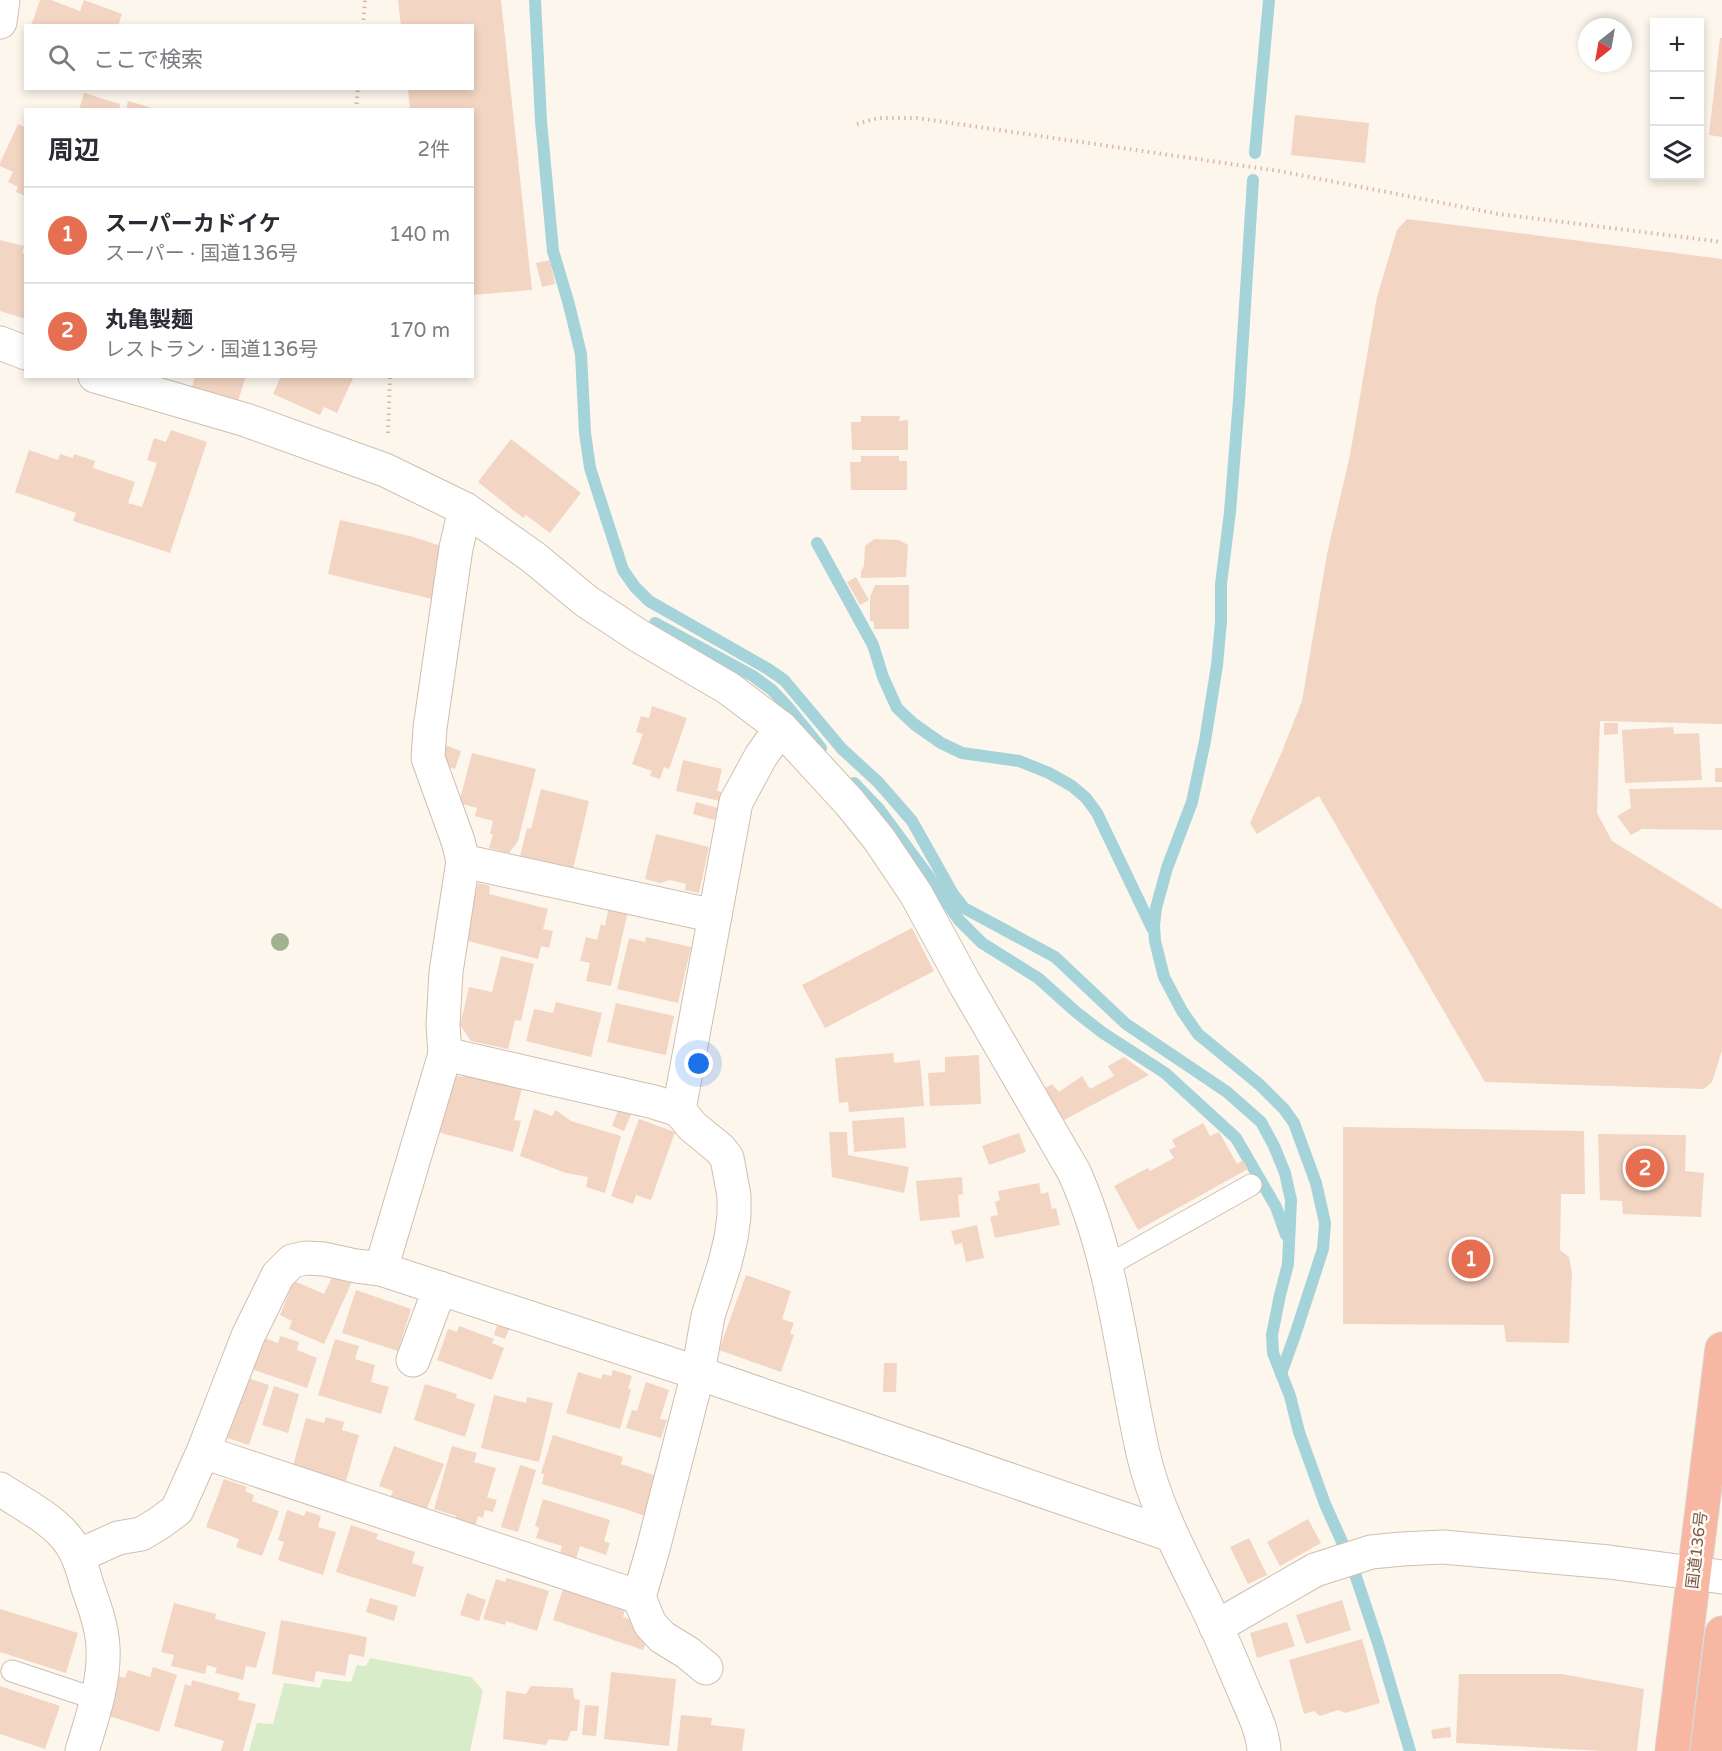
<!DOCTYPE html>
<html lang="ja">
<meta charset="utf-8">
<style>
:root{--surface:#fff;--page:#f7f7f7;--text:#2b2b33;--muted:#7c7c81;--line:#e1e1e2;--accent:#e76f51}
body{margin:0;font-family:"Varela Round","Noto Sans JP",sans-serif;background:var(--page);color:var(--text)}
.controls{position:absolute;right:18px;top:18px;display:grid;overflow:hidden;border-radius:0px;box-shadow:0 3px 9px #0003}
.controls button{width:54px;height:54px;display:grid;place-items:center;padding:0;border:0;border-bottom:2px solid var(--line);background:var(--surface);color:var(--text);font:30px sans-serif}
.compass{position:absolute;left:1578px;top:18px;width:54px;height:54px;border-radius:50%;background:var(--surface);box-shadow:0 3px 9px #0003;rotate:211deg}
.you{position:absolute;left:699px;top:1064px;width:21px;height:21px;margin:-15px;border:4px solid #fff;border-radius:50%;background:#1a73e8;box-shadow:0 0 0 9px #1a73e833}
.badge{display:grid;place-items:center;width:39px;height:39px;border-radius:50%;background:var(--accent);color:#fff;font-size:20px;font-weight:700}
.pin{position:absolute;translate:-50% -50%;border:3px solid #fff;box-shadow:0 2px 6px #0006}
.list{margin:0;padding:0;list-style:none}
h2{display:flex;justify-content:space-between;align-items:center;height:78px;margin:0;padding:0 24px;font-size:26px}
h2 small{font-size:20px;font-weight:400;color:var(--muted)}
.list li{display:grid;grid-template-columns:39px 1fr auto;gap:18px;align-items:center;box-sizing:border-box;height:96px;padding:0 24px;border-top:2px solid var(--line)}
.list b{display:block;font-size:22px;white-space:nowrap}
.list p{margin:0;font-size:20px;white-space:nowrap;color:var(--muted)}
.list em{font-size:20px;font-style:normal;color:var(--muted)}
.icon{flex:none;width:33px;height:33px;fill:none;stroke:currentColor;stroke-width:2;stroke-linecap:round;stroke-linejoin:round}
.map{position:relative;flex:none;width:1722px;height:1751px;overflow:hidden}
.search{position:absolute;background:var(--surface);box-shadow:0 3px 9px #0003;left:24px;top:24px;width:450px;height:66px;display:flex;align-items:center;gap:15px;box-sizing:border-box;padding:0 21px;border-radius:0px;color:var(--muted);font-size:22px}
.panel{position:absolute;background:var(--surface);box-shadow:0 3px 9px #0003;left:24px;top:108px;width:450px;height:270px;border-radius:0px}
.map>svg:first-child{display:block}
</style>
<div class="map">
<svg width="1722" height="1751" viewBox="0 0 1722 1751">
<rect width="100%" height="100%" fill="#fdf6ec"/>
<path fill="#d8ecc9" d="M370,1658L471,1677L483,1690L470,1751H249L257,1723L273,1724L284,1683L320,1688L323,1679L351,1682L357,1665L366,1666Z"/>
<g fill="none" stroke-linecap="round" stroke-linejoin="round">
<g stroke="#a5d3da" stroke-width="12">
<path d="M535,0L541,121L553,251L568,301L581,354L585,433L590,468L623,570L635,587L649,601L768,669L784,680L842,749L878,782L912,821L953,894L964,908L1055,957L1126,1024L1227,1092L1261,1122L1274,1146L1285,1173L1291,1200L1288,1264L1280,1295L1272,1335L1273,1353L1290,1396L1299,1432L1325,1504L1351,1562L1378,1643L1410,1751"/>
<path d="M1255,153L1269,0"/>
<path d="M1253,180L1239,400L1230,512L1221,584V622L1217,665L1205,741L1192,802L1167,868L1156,908L1154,925L1155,941L1164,977L1182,1011L1198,1034L1260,1085L1284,1109L1294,1123L1316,1183L1325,1223L1323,1249L1296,1332L1281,1374"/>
<path d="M817,543L873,645L883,677L897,708L914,724L941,743L962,753L1019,761L1049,773L1072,786L1086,798L1097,813L1152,928"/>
<path d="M655,623L753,676L772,690L788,707L821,748"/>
<path d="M854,783L879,809L927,874L959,920L982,943L1038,978L1076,1012L1103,1033L1165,1073L1236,1138L1276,1207L1286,1235"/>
</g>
</g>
<g fill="#f3d5c3">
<path d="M40,0H51L80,11L84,0L122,14L118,26H31Z"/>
<path d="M398,0H501L532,290L472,295V110H410L408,88H472V26H401Z"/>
<path d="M1720,38H1722V137L1709,135Z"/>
<path d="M84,93L120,104L119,110H79Z"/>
<path d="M128,101L149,107L154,110H126Z"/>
<path d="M1295,115L1369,123L1365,163L1291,155Z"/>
<path d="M18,124L26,128V196L16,192L18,187L8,182L13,172L0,166V163Z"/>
<path d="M1407,219L1722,259V724L1600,721L1597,813L1612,841L1722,909V1050L1712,1082L1704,1089L1485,1082L1319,796L1257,834L1250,823L1281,754L1302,701L1327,554L1350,455L1377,297L1397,230Z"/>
<path d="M0,240L24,246L22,253L26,254V319L0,311Z"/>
<path d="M550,260L555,284L542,287L536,263Z"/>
<path d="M195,376H246L238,401L192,387Z"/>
<path d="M281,376H354L337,413L324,407L320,415L273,394Z"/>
<path d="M861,416H900L899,421L908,420V450H852L851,422H861Z"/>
<path d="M171,430L207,442L170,553L73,521L76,513L15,492L29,450L58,460L60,454L73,458L74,454L95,461L93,468L135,482L128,503L142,507L157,463L147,460L154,438L166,442Z"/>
<path d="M511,439L581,493L550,533L526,515L523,518L478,482Z"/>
<path d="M861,456H899V461H907V490H851L850,462H861Z"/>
<path d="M340,520L414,537L444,547L432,599L328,574Z"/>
<path d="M874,539L899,540L908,545L906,577L861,578V571L864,566L865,546Z"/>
<path d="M856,577L869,600L860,605L847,582Z"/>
<path d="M875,585H909V629H874V622L870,621V597Z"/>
<path d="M652,706L687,718L669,769L664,767L660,779L650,776L652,771L632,764L643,734L636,732L641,716L649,718Z"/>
<path d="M1604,723H1618V734L1604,735Z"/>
<path d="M1673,727L1674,734L1699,733L1702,780L1625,783L1622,730Z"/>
<path d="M442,744L461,751L455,769L436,763Z"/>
<path d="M472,753L536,769L518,841L509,853L489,848L493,834H490L493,821L475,816L477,808L459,803Z"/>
<path d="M683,760L722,769L717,791L722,792L720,801L676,791Z"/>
<rect x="1715" y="768" width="7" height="14"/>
<path d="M1722,787V830L1642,829L1631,835L1617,816L1631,808L1629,789Z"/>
<path d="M541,789L589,801L573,869L520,856L527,828L531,829Z"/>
<path d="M696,802L718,808L714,820L693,814Z"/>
<path d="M656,834L709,847L699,893L685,890L686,884L670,880L660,883L645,879Z"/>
<path d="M478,883L490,886L489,894L548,909L543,929L553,931L549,948L541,946L538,959L464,940Z"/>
<path d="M609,907L628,911L611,986L586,981L590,963L580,961L586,937L597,940L601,924L605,926Z"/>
<path d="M912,928L934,971L825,1028L802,985Z"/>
<path d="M646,937L691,947L678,1003L617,989L629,938L645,942Z"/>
<path d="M501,956L534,964L521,1021L515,1020L508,1049L471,1041L460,1025L469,987L492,992Z"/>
<path d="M556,1002L602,1013L591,1057L526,1041L534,1009L553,1013Z"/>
<path d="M616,1003L674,1016L666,1055L607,1042Z"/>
<path d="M893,1053L894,1063L920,1060L924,1106L849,1112L848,1102L839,1103L835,1058Z"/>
<path d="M979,1055L981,1104L930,1106L928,1073L945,1072V1057Z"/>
<path d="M1124,1057L1149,1075L1064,1120L1044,1089L1052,1084L1059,1092L1082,1076L1090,1089L1114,1076L1108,1066Z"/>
<path d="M464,1073L522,1088L514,1120L521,1121L513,1152L434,1131L447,1075L463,1077Z"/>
<path d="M620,1105L633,1110L624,1131L612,1126Z"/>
<path d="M534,1109L552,1116L556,1110L571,1121L621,1136L605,1193L586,1187L588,1177L566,1173L520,1156Z"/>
<path d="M904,1117L906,1148L854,1152L852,1121Z"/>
<path d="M639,1119L675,1132L651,1200L636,1195L633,1204L611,1196Z"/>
<path d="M1203,1123L1210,1136L1219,1132L1237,1164L1243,1160L1248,1169L1138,1230L1114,1186L1148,1168L1150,1171L1174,1158L1169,1150L1176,1147L1172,1140Z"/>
<path d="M1343,1127L1584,1131L1585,1194H1561L1560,1250L1569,1257L1572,1273L1569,1343L1506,1342L1504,1325L1343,1324Z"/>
<path d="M829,1132H847L848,1155L909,1167L904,1193L832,1177Z"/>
<path d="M1019,1133L1026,1152L989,1165L982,1146Z"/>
<path d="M1598,1134L1686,1135L1685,1171L1704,1173L1701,1217L1623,1214L1622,1201L1600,1200Z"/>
<path d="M962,1177L963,1194L958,1195L960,1217L920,1221L916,1181Z"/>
<path d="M1039,1183L1041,1194L1048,1192L1052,1209L1056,1208L1060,1225L995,1238L990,1217L998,1215L995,1202L1000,1200L998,1191Z"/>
<path d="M977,1225L984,1258L966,1262L962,1243L955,1245L951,1231Z"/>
<path d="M336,1269L354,1277L324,1344L289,1329L292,1321L280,1315L294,1281L324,1294Z"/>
<path d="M746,1275L791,1291L782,1319L794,1323L790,1333L794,1335L781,1372L719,1350Z"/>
<path d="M356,1290L411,1309L398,1351L342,1333Z"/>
<path d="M498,1322L510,1327L505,1339L494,1335Z"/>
<path d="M459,1326L494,1339L492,1343L504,1348L492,1380L437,1360L448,1329L457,1332Z"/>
<path d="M280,1336L299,1342L297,1350L317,1358L307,1388L251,1369L262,1337L278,1343Z"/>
<path d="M335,1339L359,1346L355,1359L375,1365L371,1382L389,1387L381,1414L318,1395Z"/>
<path d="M884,1363H897L896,1392H883Z"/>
<path d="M613,1370L632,1376L628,1388L631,1390L620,1429L566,1413L578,1372L601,1379L603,1374L611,1376Z"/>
<path d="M242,1376L269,1385L249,1445L221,1436Z"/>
<path d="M646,1382L669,1390L660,1419L667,1420L661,1438L626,1428L632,1410L637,1411Z"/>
<path d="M425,1384L457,1394L456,1398L475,1404L465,1437L414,1420Z"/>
<path d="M274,1386L299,1394L288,1433L262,1425Z"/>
<path d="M494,1395L526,1403L527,1397L553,1403L539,1462L481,1448Z"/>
<path d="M326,1417L344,1422L342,1430L359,1435L346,1481L293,1466L306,1418L324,1423Z"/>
<path d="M553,1435L623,1457L621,1464L663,1478L653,1519L625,1509L542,1484L544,1474L541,1473Z"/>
<path d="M394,1446L444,1464L426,1511L390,1498L393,1491L379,1486Z"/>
<path d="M452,1446L477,1453L474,1462L496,1468L487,1497L497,1500L493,1512L485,1510L483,1518L478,1516L475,1527L455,1521L456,1516L434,1509Z"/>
<path d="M520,1465L536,1470L518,1532L501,1527Z"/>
<path d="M224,1479L247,1487L245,1491L254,1495L252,1501L279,1511L262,1556L236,1547L239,1539L206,1527Z"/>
<path d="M543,1499L610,1520L604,1541L610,1543L606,1555L580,1546L576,1559L560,1553L562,1546L536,1538L539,1528L535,1526Z"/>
<path d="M287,1510L304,1516L306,1511L321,1516L318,1527L336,1532L323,1575L278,1560L284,1542L278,1540Z"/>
<path d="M1308,1519L1321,1543L1280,1566L1267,1542Z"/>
<path d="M351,1525L378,1534L376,1539L415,1552L412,1563L424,1567L415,1597L336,1572Z"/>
<path d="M1249,1538L1267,1575L1248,1584L1230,1547Z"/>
<path d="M507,1578L549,1591L537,1631L506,1621L505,1625L483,1619L496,1579L505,1582Z"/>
<path d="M575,1588L626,1606L623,1617L636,1622L648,1637L643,1650L553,1620L563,1589L573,1593Z"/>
<path d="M467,1593L486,1600L479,1621L460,1615Z"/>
<path d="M370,1598L398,1606L394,1621L366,1612Z"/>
<path d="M1342,1600L1351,1630L1306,1644L1296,1615Z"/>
<path d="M174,1603L216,1614L215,1619L266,1632L256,1668L246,1666L243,1680L215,1673L217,1668L207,1665L205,1674L171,1666L174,1655L161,1652Z"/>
<path d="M0,1609L78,1633L66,1673L0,1652Z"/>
<path d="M281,1620L367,1637L364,1657L349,1654L345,1676L316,1671L314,1682L272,1674Z"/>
<path d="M1287,1622L1295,1646L1257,1658L1250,1633Z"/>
<path d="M1362,1639L1380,1703L1345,1713L1338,1710L1320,1716L1314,1711L1304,1714L1289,1660Z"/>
<path d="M153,1667L177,1675L159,1732L106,1715L119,1676L125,1678L128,1670L150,1677Z"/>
<path d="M611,1672L676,1679L669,1746L604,1739Z"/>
<path d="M1459,1674H1562L1644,1689L1637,1751H1604L1456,1743Z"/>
<path d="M192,1680L240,1693L238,1700L256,1704L243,1751H221L224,1741L174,1726L185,1684L191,1686Z"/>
<path d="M0,1686L60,1706L45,1749L0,1734Z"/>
<path d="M531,1686L573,1688L574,1699L580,1700L577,1731H571L567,1741L549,1739L546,1745L503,1739L506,1691L526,1694Z"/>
<path d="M585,1705L599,1706L596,1736L582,1735Z"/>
<path d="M681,1715L712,1718L711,1725L745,1729L742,1751H677Z"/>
<path d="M1450,1727L1451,1737L1433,1739L1431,1730Z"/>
</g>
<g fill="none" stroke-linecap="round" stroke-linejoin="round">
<defs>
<g id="lane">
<path d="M1105,1267L1251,1185"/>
<path d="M12,1671L96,1699"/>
</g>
<g id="street">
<path d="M0,22L3,0"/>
<path d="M0,343L26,353"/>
<path d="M95,376L246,420L385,470L465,509L533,557L586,601L639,636L728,688L781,728L850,803L879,839L916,894L965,984L1074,1172C1114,1260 1122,1360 1143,1453C1158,1519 1194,1576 1221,1637C1230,1658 1239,1679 1248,1700C1255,1716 1263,1733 1264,1751"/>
<path d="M463,861L715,916"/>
<path d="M445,1054L654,1102L679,1110"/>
<path d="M381,1269L445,1054L443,1025L446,972L463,861L458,841L428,758L430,728L456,548L465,509"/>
<path d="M413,1360L440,1288"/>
<path d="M203,1452L639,1597"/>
<path d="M0,1489C21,1503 47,1516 64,1535C77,1549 82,1567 87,1585C94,1605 102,1626 103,1647C105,1682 92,1718 82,1751"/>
<path d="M78,1556L118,1538L141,1534L158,1524L177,1510L203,1452L248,1336L278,1275L292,1261L306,1258L324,1259L356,1266L381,1269L698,1373L1171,1535"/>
<path d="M1216,1627L1315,1570L1371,1552L1402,1549L1443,1547L1609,1562L1722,1577"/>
<path d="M706,1668L688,1653L662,1637L650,1624L639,1597L653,1549L698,1373L708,1316L725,1263L731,1238L734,1216V1196L727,1158L720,1149L692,1126L679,1110L736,802L761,756L781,728"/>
</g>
<g id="highway">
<path d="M1672,1751L1722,1349"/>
<path d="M1707,1751L1722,1633"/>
</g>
</defs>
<use href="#lane" stroke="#d1beb0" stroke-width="23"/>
<use href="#street" stroke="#d1beb0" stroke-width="35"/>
<use href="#highway" stroke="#dad1cd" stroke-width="35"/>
<g stroke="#d9b8a5" stroke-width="4" stroke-dasharray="1.5 4.5" stroke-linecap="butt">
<path d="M363,26L365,0"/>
<path d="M356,110L358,88"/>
<path d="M857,124L878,118H917L1279,171L1499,214L1722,242"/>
<path d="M388,433L390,376"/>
</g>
<use href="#lane" stroke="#fff" stroke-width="21"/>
<use href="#street" stroke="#fff" stroke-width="33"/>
<use href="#highway" stroke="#f7b7a3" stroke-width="33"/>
</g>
<circle fill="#a0b28e" cx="280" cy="942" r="9"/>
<g text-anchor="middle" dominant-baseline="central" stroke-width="5" stroke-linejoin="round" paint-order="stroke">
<g font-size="16" fill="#7a5c4d" stroke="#fffaf3">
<text transform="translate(1697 1550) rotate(-83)">国道136号</text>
</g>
</g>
</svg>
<div class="controls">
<button>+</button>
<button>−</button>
<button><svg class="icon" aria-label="layers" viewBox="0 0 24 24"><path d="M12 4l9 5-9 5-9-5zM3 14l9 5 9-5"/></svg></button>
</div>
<svg class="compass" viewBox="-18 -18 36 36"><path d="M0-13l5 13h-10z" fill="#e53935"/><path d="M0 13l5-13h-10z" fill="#7c7c81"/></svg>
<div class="you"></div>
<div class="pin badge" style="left:1471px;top:1259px">1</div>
<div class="pin badge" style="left:1645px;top:1168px">2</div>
<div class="search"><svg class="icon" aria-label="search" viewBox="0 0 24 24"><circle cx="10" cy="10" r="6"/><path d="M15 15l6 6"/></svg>ここで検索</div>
<section class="panel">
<h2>周辺<small>2件</small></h2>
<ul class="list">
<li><span class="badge">1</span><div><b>スーパーカドイケ</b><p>スーパー · 国道136号</p></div><em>140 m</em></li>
<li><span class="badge">2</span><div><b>丸亀製麺</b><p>レストラン · 国道136号</p></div><em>170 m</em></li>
</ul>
</section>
</div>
